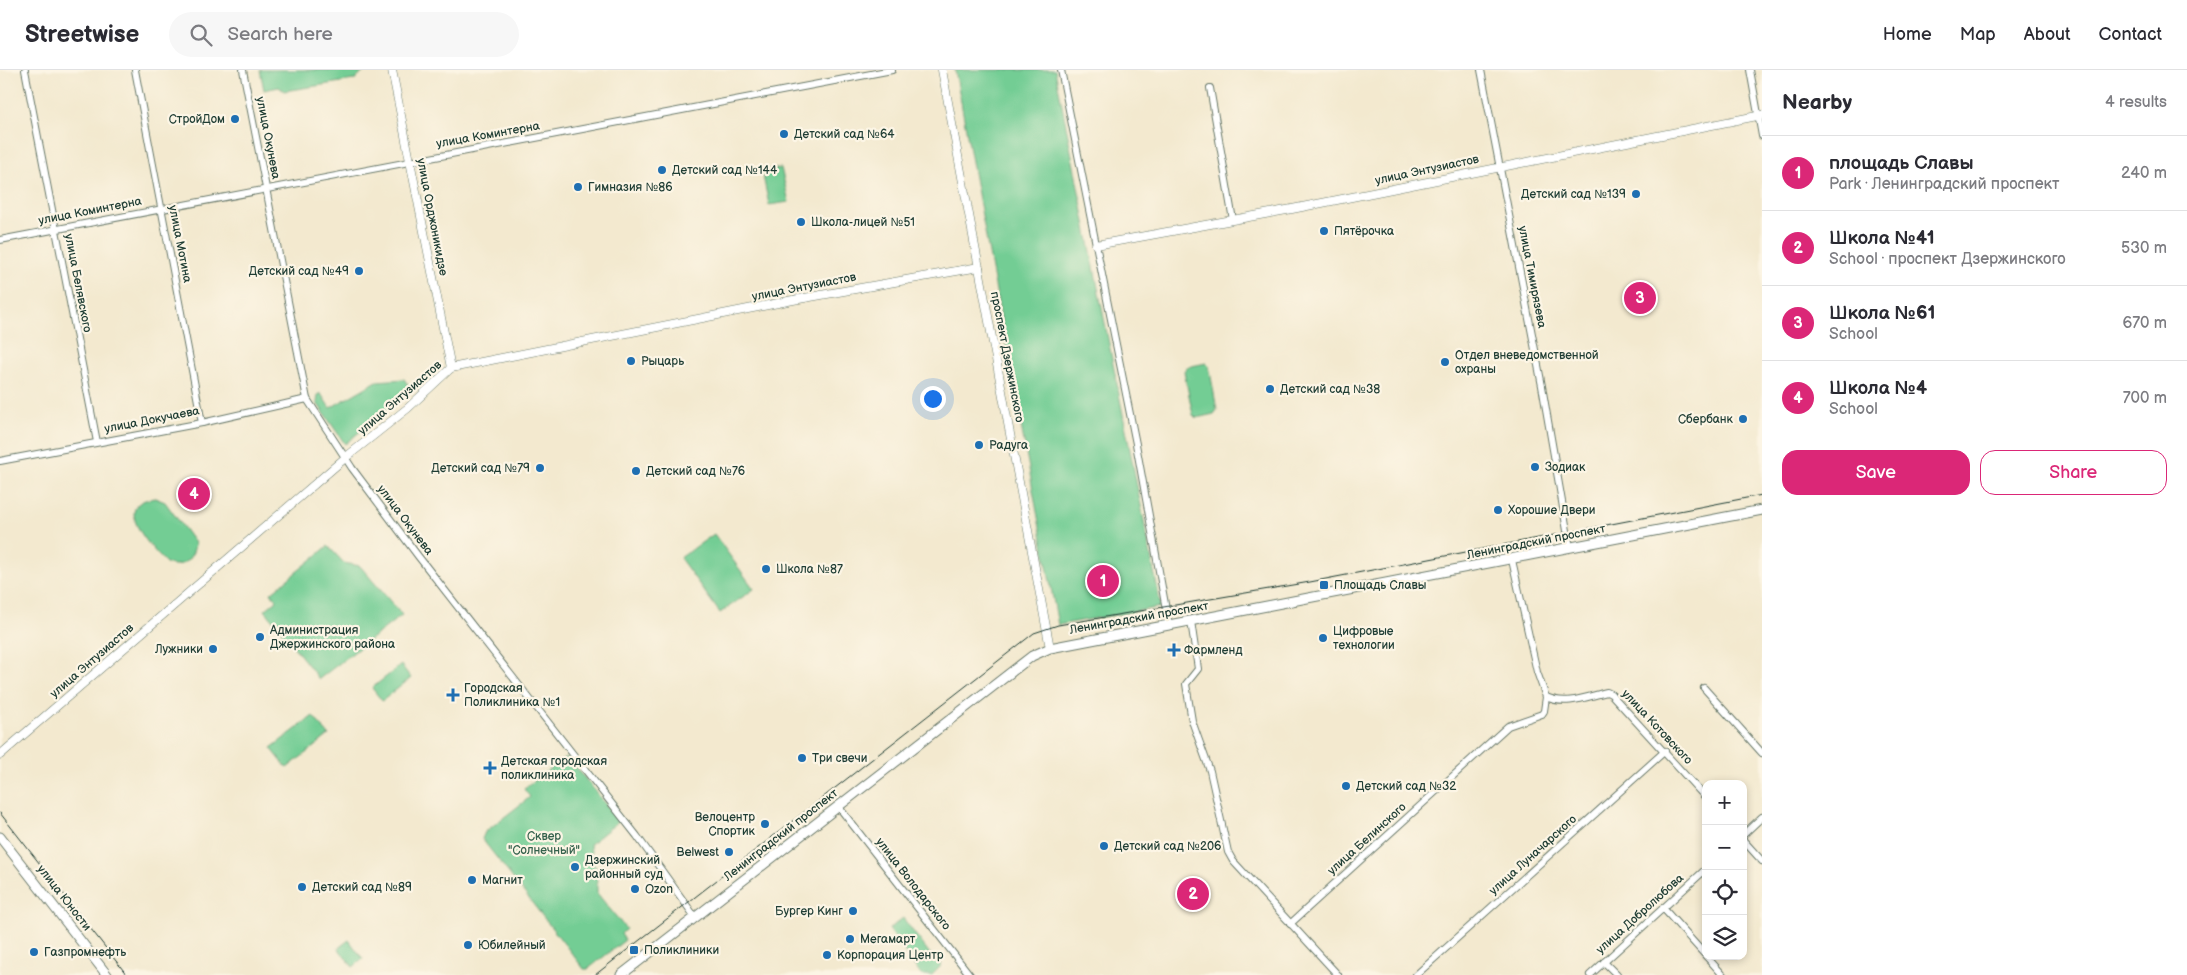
<!DOCTYPE html>
<meta charset="utf-8">
<style>
:root{--surface:#fff;--page:#f7f7f7;--text:#2b2b33;--muted:#7c7c81;--line:#e1e1e2;--accent:#db2777}
body{margin:0;font-family:"Balsamiq Sans",sans-serif;background:var(--page);color:var(--text)}
.controls{position:absolute;right:15px;bottom:15px;display:grid;overflow:hidden;border-radius:10px;box-shadow:0 2px 8px #0003}
.controls button{width:45px;height:45px;display:grid;place-items:center;padding:0;border:0;border-bottom:1px solid var(--line);background:var(--surface);color:var(--text);font:25px sans-serif}
.you{position:absolute;left:932px;top:328px;width:18px;height:18px;margin:-12px;border:4px solid #fff;border-radius:50%;background:#1a73e8;box-shadow:0 0 0 8px #1a73e833}
.badge{display:grid;place-items:center;width:32px;height:32px;border-radius:50%;background:var(--accent);color:#fff;font-size:16px;font-weight:700}
.pin{position:absolute;translate:-50% -50%;border:2px solid #fff;box-shadow:0 1px 5px #0006}
.list{margin:0;padding:0;list-style:none}
h2{display:flex;justify-content:space-between;align-items:center;height:65px;margin:0;padding:0 20px;font-size:21px}
h2 small{font-size:16px;font-weight:400;color:var(--muted)}
.list li{display:grid;grid-template-columns:32px 1fr auto;gap:15px;align-items:center;box-sizing:border-box;height:75px;padding:0 20px;border-top:1px solid var(--line)}
.list b{display:block;font-size:19px;white-space:nowrap}
.list p{margin:0;font-size:16px;white-space:nowrap;color:var(--muted)}
.list em{font-size:16px;font-style:normal;color:var(--muted)}
.actions{display:flex;gap:10px;padding:15px 20px}
.actions a{flex:1;padding:11px 0;border:1px solid var(--accent);border-radius:15px;text-align:center;font-size:18px;color:var(--accent)}
.actions .main{background:var(--accent);color:#fff}
.icon{flex:none;width:28px;height:28px;fill:none;stroke:currentColor;stroke-width:2;stroke-linecap:round;stroke-linejoin:round}
.map{position:relative;flex:none;width:1762px;height:905px;overflow:hidden}
header{display:flex;align-items:center;gap:30px;box-sizing:border-box;height:70px;padding:0 25px;background:var(--surface);border-bottom:1px solid var(--line)}
header strong{font-size:24px}
nav{display:flex;gap:28px;margin-inline-start:auto;font-size:18px}
.search{width:350px;height:45px;background:var(--page);display:flex;align-items:center;gap:12px;box-sizing:border-box;padding:0 18px;border-radius:28px;color:var(--muted);font-size:19px}
main{display:flex}
aside{flex:1;background:var(--surface)}
.map>svg:first-child{display:block}
</style>
<header>
<strong>Streetwise</strong>
<div class="search"><svg class="icon" aria-label="search" viewBox="0 0 24 24"><circle cx="10" cy="10" r="6"/><path d="M15 15l6 6"/></svg>Search here</div>
<nav><a>Home</a><a>Map</a><a>About</a><a>Contact</a></nav>
</header>
<main>
<div class="map">
<svg width="1762" height="905" viewBox="0 0 1762 905">
<rect width="100%" height="100%" fill="#fcf5e5"/>
<filter id="ink" filterUnits="userSpaceOnUse"><feTurbulence type="fractalNoise" baseFrequency=".02" numOctaves="2"/><feDisplacementMap in="SourceGraphic" scale="10" xChannelSelector="R" yChannelSelector="G"/><feConvolveMatrix kernelMatrix="1 2 1 2 8 2 1 2 1" color-interpolation-filters="sRGB"/></filter>
<filter id="wash" filterUnits="userSpaceOnUse"><feTurbulence type="fractalNoise" baseFrequency=".0096" numOctaves="4" result="noise"/><feDisplacementMap in="SourceGraphic" scale="20" xChannelSelector="R" yChannelSelector="G"/><feGaussianBlur stdDeviation="1.12" result="paint"/><feColorMatrix in="noise" values="0 0 0 0 0 0 0 0 0 0 0 0 0 0 0 0 0 1.4 0 .05"/><feComposite in="paint" operator="in"/></filter>
<g filter="url(#wash)">
<rect width="100%" height="100%" fill="#f3e9cf"/>
<g fill="#73cd94" stroke="#498564">
<path d="M260,0H366L354,10L284,21L279,17L264,20Z"/>
<path d="M955,0H1055L1161,537L1058,555Z"/>
<path d="M781,98L789,132L769,135L762,101Z"/>
<path d="M1206,293L1209,296L1217,340L1214,344L1196,348L1193,345L1184,301L1187,297Z"/>
<path d="M404,309L411,319L345,374L317,333L318,324H321L330,338L377,311Z"/>
<path d="M155,428L165,432L195,473C194,488 182,500 166,493C151,478 109,433 155,428Z"/>
<path d="M714,464L754,519L720,543L680,488Z"/>
<path d="M328,476L344,493L360,496L402,545L319,609L265,540L277,530L271,523Z"/>
<path d="M401,595L411,608L382,631L372,618Z"/>
<path d="M313,646L329,665L287,698L271,678Z"/>
<path d="M564,688H569L619,751L590,774L591,783L587,787L597,799V823L626,859L621,864L625,870L588,899H584L482,769L485,762L530,727L524,719Z"/>
<path d="M903,848L930,884L942,889L940,897L932,905H921L889,859Z"/>
<path d="M349,870L363,889L353,897L338,878Z"/>
</g>
</g>
<g filter="url(#ink)">
<g fill="none" stroke-linecap="round" stroke-linejoin="round">
<defs>
<g id="minor">
<path d="M25,0L97,372"/>
<path d="M135,0L202,353"/>
<path d="M243,0L307,329L352,398L418,486L637,766L695,847"/>
<path d="M1061,0L1136,374L1169,556"/>
<path d="M1481,0L1542,316L1570,478"/>
<path d="M1750,0L1762,66"/>
<path d="M1210,18L1233,150"/>
<path d="M0,170L892,0"/>
<path d="M0,391L202,353L307,329"/>
<path d="M1512,490L1537,602L1546,627C1566,636 1586,627 1607,622L1611,624L1706,728"/>
<path d="M1191,551L1198,599L1186,614L1192,651L1210,701L1228,782L1233,791L1338,905"/>
<path d="M1704,618L1762,683"/>
<path d="M838,736L970,905"/>
<path d="M1743,765L1762,747"/>
<path d="M1743,770L1762,791"/>
<path d="M1663,838L1706,886"/>
<path d="M1290,854L1508,656L1542,644L1544,641L1546,627"/>
<path d="M1706,886L1723,905"/>
<path d="M1604,892L1617,905"/>
<path d="M1416,905L1665,681"/>
<path d="M1590,905L1706,799"/>
</g>
<g id="tertiary">
<path d="M392,0L451,298"/>
<path d="M942,0L1050,578"/>
<path d="M1096,175L1292,139L1762,45"/>
<path d="M0,685L345,388L408,338L451,298L793,230L979,197"/>
</g>
<g id="secondary">
<path d="M0,767L107,905"/>
<path d="M621,905L1032,586L1050,578L1762,440"/>
</g>
</defs>
<use href="#minor" stroke="#69796a" stroke-width="8"/>
<use href="#tertiary" stroke="#69796a" stroke-width="9"/>
<use href="#secondary" stroke="#69796a" stroke-width="11"/>
<use href="#minor" stroke="#fff" stroke-width="6"/>
<use href="#tertiary" stroke="#fff" stroke-width="8"/>
<use href="#secondary" stroke="#fff" stroke-width="9"/>
<g stroke="#1f3d34" stroke-width="1">
<path d="M0,743L127,905"/>
<path d="M595,905L1034,563L1058,555L1310,512L1762,425"/>
</g>
</g>
</g>
<g fill="#1f6fb2" stroke="#fcf5e5" stroke-width="2">
<circle cx="235" cy="49" r="5"/>
<circle cx="784" cy="64" r="5"/>
<circle cx="662" cy="100" r="5"/>
<circle cx="578" cy="117" r="5"/>
<circle cx="1636" cy="124" r="5"/>
<circle cx="801" cy="152" r="5"/>
<circle cx="1324" cy="161" r="5"/>
<circle cx="359" cy="201" r="5"/>
<circle cx="631" cy="291" r="5"/>
<circle cx="1445" cy="292" r="5"/>
<circle cx="1270" cy="319" r="5"/>
<circle cx="1743" cy="349" r="5"/>
<circle cx="979" cy="375" r="5"/>
<circle cx="1535" cy="397" r="5"/>
<circle cx="540" cy="398" r="5"/>
<circle cx="636" cy="401" r="5"/>
<circle cx="1498" cy="440" r="5"/>
<circle cx="766" cy="499" r="5"/>
<rect x="1319" y="510" width="10" height="10" rx="2.5"/>
<circle cx="260" cy="567" r="5"/>
<circle cx="1323" cy="568" r="5"/>
<circle cx="213" cy="579" r="5"/>
<path d="M1171.5 572.5h5v5h5v5h-5v5h-5v-5h-5v-5h5z"/>
<path d="M450.5 617.5h5v5h5v5h-5v5h-5v-5h-5v-5h5z"/>
<circle cx="802" cy="688" r="5"/>
<path d="M487.5 690.5h5v5h5v5h-5v5h-5v-5h-5v-5h5z"/>
<circle cx="1346" cy="716" r="5"/>
<circle cx="765" cy="754" r="5"/>
<circle cx="1104" cy="776" r="5"/>
<circle cx="729" cy="782" r="5"/>
<circle cx="575" cy="797" r="5"/>
<circle cx="472" cy="810" r="5"/>
<circle cx="302" cy="817" r="5"/>
<circle cx="635" cy="819" r="5"/>
<circle cx="853" cy="841" r="5"/>
<circle cx="850" cy="869" r="5"/>
<circle cx="468" cy="875" r="5"/>
<rect x="629" y="875" width="10" height="10" rx="2.5"/>
<circle cx="34" cy="882" r="5"/>
<circle cx="827" cy="885" r="5"/>
</g>
<g text-anchor="middle" dominant-baseline="central" stroke-width="4.5" stroke-linejoin="round" paint-order="stroke">
<g font-size="12" fill="#1f3d34" stroke="#fcf5e5" text-anchor="start">
<text x="225" y="49" text-anchor="end">СтройДом</text>
<text x="794" y="64">Детский сад №64</text>
<text x="672" y="100">Детский сад №144</text>
<text x="588" y="117">Гимназия №86</text>
<text x="1626" y="124" text-anchor="end">Детский сад №139</text>
<text x="811" y="152">Школа-лицей №51</text>
<text x="1334" y="161">Пятёрочка</text>
<text x="349" y="201" text-anchor="end">Детский сад №49</text>
<text x="1455" y="285">Отдел вневедомственной<tspan x="1455" dy="14">охраны</tspan></text>
<text x="641" y="291">Рыцарь</text>
<text x="1280" y="319">Детский сад №38</text>
<text x="1733" y="349" text-anchor="end">Сбербанк</text>
<text x="989" y="375">Радуга</text>
<text x="1545" y="397">Зодиак</text>
<text x="530" y="398" text-anchor="end">Детский сад №79</text>
<text x="646" y="401">Детский сад №76</text>
<text x="1508" y="440">Хорошие Двери</text>
<text x="776" y="499">Школа №87</text>
<text x="1334" y="515">Площадь Славы</text>
<text x="270" y="560">Администрация<tspan x="270" dy="14">Джержинского района</tspan></text>
<text x="1333" y="561">Цифровые<tspan x="1333" dy="14">технологии</tspan></text>
<text x="203" y="579" text-anchor="end">Лужники</text>
<text x="1184" y="580">Фармленд</text>
<text x="464" y="618">Городская<tspan x="464" dy="14">Поликлиника №1</tspan></text>
<text x="812" y="688">Три свечи</text>
<text x="501" y="691">Детская городская<tspan x="501" dy="14">поликлиника</tspan></text>
<text x="1356" y="716">Детский сад №32</text>
<text x="755" y="747" text-anchor="end">Велоцентр<tspan x="755" dy="14">Спортик</tspan></text>
<text x="1114" y="776">Детский сад №206</text>
<text x="719" y="782" text-anchor="end">Belwest</text>
<text x="585" y="790">Дзержинский<tspan x="585" dy="14">районный суд</tspan></text>
<text x="482" y="810">Магнит</text>
<text x="312" y="817">Детский сад №89</text>
<text x="645" y="819">Ozon</text>
<text x="843" y="841" text-anchor="end">Бургер Кинг</text>
<text x="860" y="869">Мегамарт</text>
<text x="478" y="875">Юбилейный</text>
<text x="644" y="880">Поликлиники</text>
<text x="44" y="882">Газпромнефть</text>
<text x="837" y="885">Корпорация Центр</text>
</g>
<g font-size="12" fill="#1f3d34" stroke="#fcf5e5">
<text transform="translate(488 65) rotate(-10)">улица Коминтерна</text>
<text transform="translate(268 68) rotate(79)">улица Окунева</text>
<text transform="translate(1427 100) rotate(-12)">улица Энтузиастов</text>
<text transform="translate(90 141) rotate(-11)">улица Коминтерна</text>
<text transform="translate(432 147) rotate(79)">улица Орджоникидзе</text>
<text transform="translate(180 174) rotate(79)">улица Мотина</text>
<text transform="translate(1532 207) rotate(79)">улица Тимирязева</text>
<text transform="translate(78 213) rotate(79)">улица Белявского</text>
<text transform="translate(804 217) rotate(-11)">улица Энтузиастов</text>
<text transform="translate(1007 287) rotate(79)">проспект Дзержинского</text>
<text transform="translate(400 328) rotate(-41)">улица Энтузиастов</text>
<text transform="translate(152 350) rotate(-11)">улица Докучаева</text>
<text transform="translate(405 450) rotate(53)">улица Окунева</text>
<text transform="translate(1536 472) rotate(-11)">Ленинградский проспект</text>
<text transform="translate(1139 548) rotate(-10)">Ленинградский проспект</text>
<text transform="translate(92 591) rotate(-41)">улица Энтузиастов</text>
<text transform="translate(1657 657) rotate(47)">улица Котовского</text>
<text transform="translate(781 765) rotate(-38)">Ленинградский проспект</text>
<text transform="translate(1367 769) rotate(-42)">улица Белинского</text>
<text transform="translate(1533 785) rotate(-42)">улица Луначарского</text>
<text transform="translate(913 814) rotate(52)">улица Володарского</text>
<text transform="translate(64 828) rotate(52)">улица Юности</text>
<text transform="translate(1640 844) rotate(-42)">улица Добролюбова</text>
</g>
<g font-size="12" fill="#34614c" stroke="#fcf5e5">
<text x="544" y="766">Сквер<tspan x="544" dy="14">"Солнечный"</tspan></text>
</g>
</g>
</svg>
<div class="controls">
<button>+</button>
<button>−</button>
<button><svg class="icon" aria-label="locate" viewBox="0 0 24 24"><circle cx="12" cy="12" r="6"/><path d="M12 2v4M12 18v4M2 12h4M18 12h4"/></svg></button>
<button><svg class="icon" aria-label="layers" viewBox="0 0 24 24"><path d="M12 4l9 5-9 5-9-5zM3 14l9 5 9-5"/></svg></button>
</div>
<div class="you"></div>
<div class="pin badge" style="left:1103px;top:511px">1</div>
<div class="pin badge" style="left:1193px;top:824px">2</div>
<div class="pin badge" style="left:1640px;top:228px">3</div>
<div class="pin badge" style="left:194px;top:424px">4</div>
</div>
<aside>
<h2>Nearby<small>4 results</small></h2>
<ul class="list">
<li><span class="badge">1</span><div><b>площадь Славы</b><p>Park · Ленинградский проспект</p></div><em>240 m</em></li>
<li><span class="badge">2</span><div><b>Школа №41</b><p>School · проспект Дзержинского</p></div><em>530 m</em></li>
<li><span class="badge">3</span><div><b>Школа №61</b><p>School</p></div><em>670 m</em></li>
<li><span class="badge">4</span><div><b>Школа №4</b><p>School</p></div><em>700 m</em></li>
</ul>
<div class="actions"><a class="main">Save</a><a>Share</a></div>
</aside>
</main>
